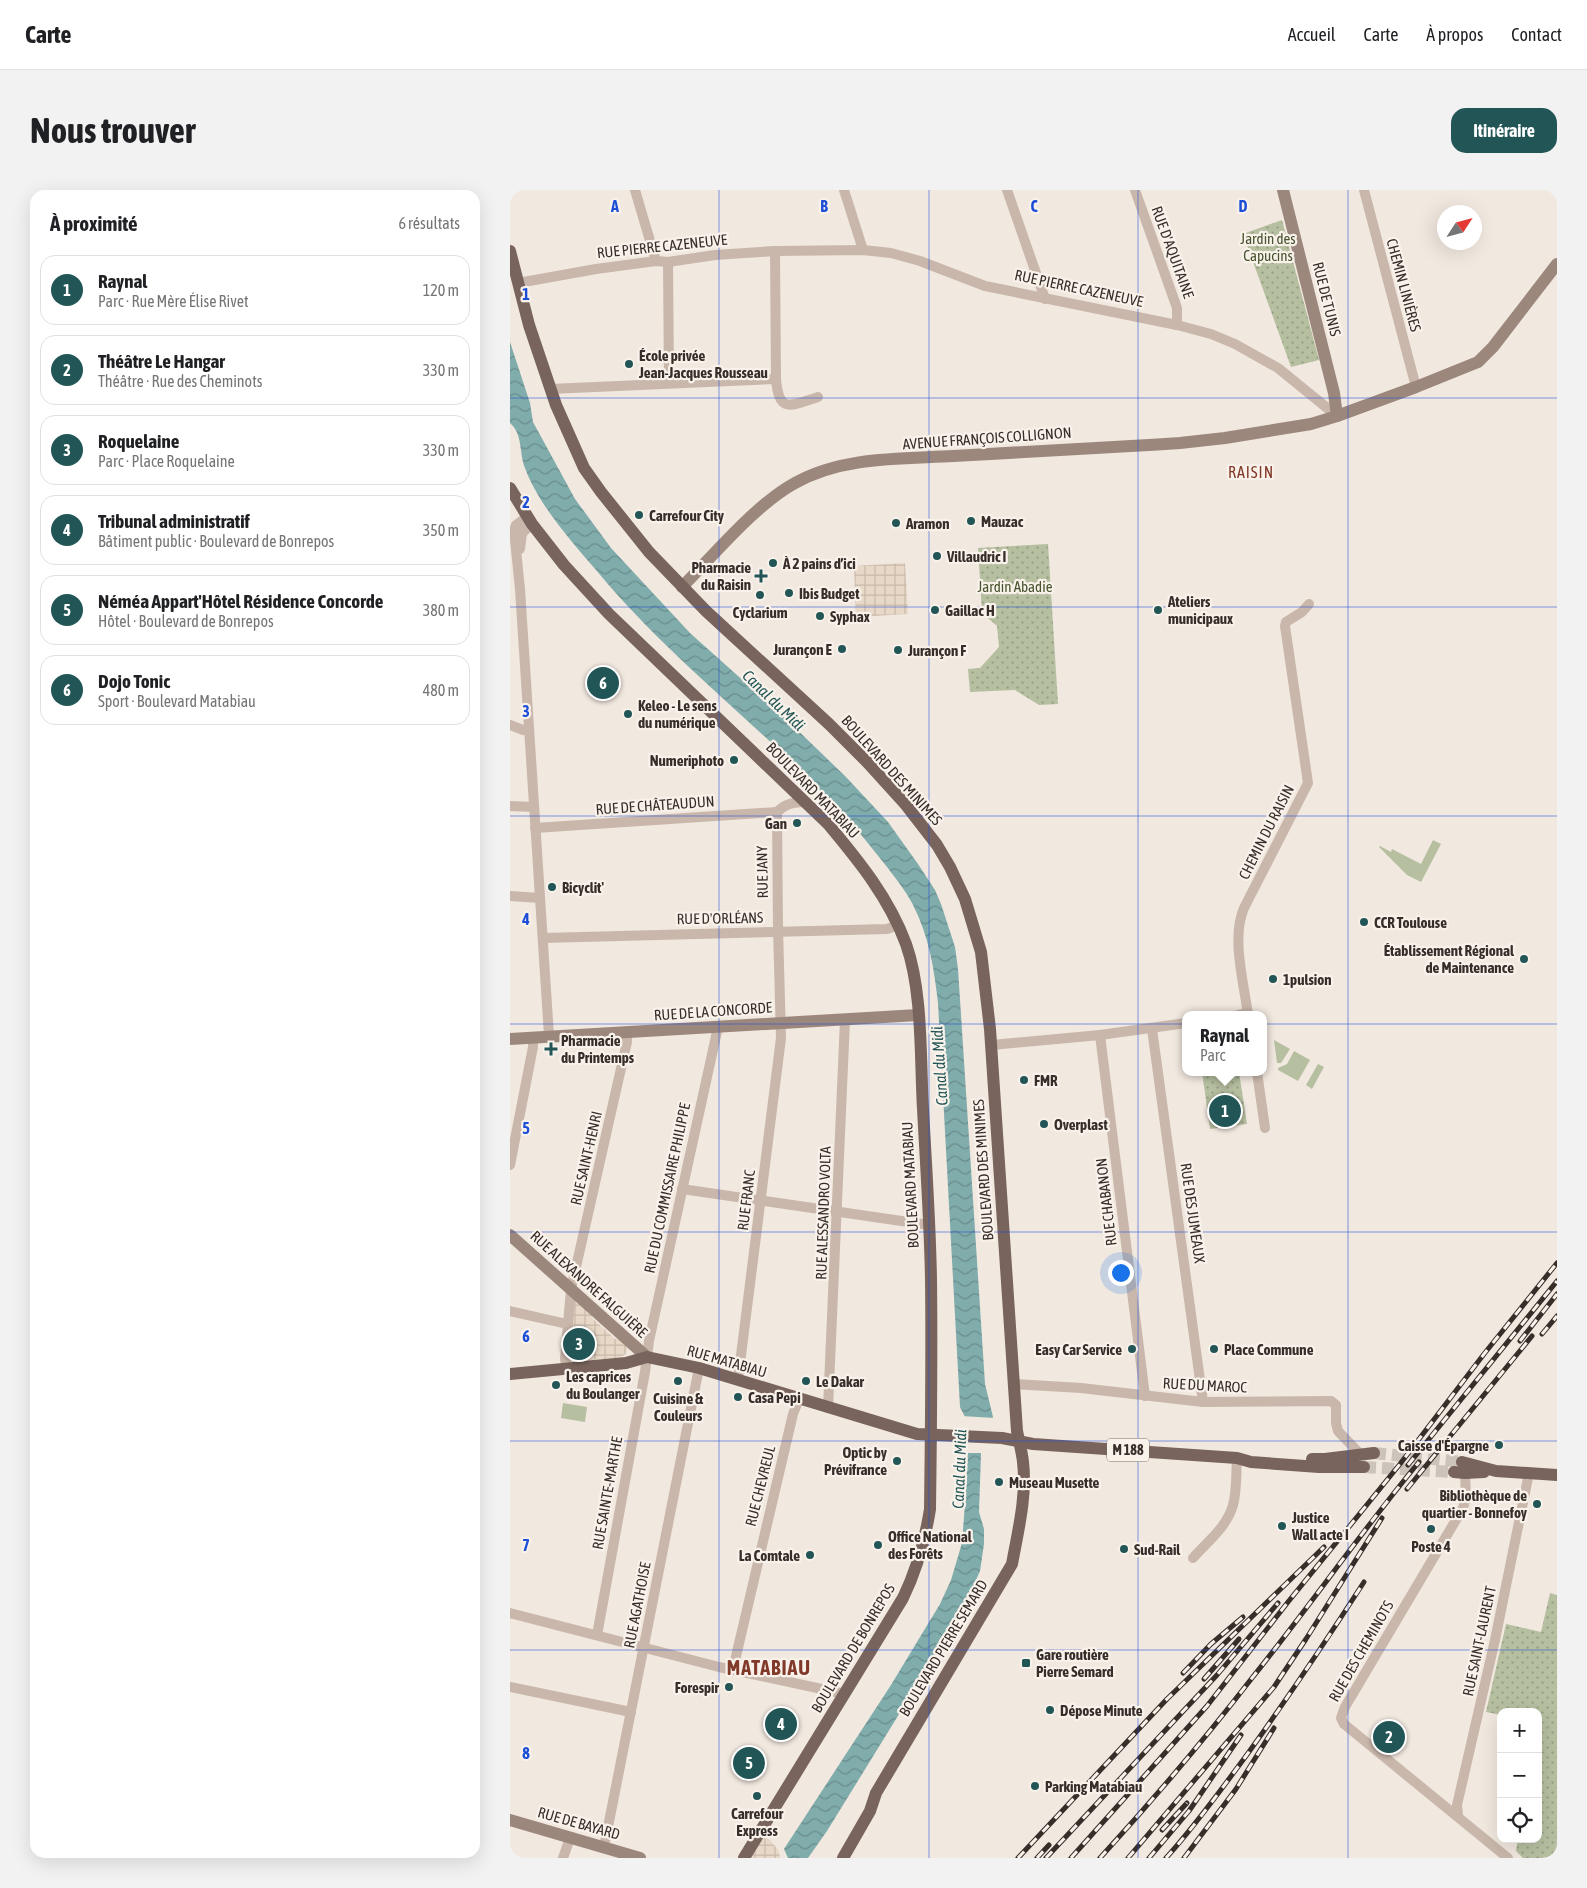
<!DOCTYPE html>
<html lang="fr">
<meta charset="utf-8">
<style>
:root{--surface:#fff;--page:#f2f2f2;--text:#202124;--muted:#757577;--line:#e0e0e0;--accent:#225556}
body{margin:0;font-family:"Asap Condensed",sans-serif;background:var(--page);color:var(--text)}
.controls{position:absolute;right:15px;bottom:15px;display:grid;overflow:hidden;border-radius:10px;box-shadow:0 5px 20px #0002}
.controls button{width:45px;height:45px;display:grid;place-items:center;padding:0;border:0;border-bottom:1px solid var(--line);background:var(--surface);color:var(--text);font:25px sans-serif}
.compass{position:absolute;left:927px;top:15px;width:45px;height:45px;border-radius:50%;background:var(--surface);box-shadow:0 5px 20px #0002;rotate:54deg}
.you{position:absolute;left:610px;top:1082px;width:18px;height:18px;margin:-12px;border:4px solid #fff;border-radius:50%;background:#1a73e8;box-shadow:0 0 0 8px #1a73e833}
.badge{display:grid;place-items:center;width:32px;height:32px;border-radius:50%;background:var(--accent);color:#fff;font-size:16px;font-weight:700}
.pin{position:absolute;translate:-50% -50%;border:2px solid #fff;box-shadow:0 1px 5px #0006}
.popup{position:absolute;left:672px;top:821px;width:85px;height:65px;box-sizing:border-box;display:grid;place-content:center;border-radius:10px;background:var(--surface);filter:drop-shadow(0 1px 4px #0005);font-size:16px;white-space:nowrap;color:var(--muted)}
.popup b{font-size:19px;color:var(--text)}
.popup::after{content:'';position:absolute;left:50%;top:100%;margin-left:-10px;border:10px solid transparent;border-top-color:var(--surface)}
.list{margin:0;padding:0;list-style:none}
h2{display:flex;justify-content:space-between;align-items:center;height:65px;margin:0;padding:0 20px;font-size:21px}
h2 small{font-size:16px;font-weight:400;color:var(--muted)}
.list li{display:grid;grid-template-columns:32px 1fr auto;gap:15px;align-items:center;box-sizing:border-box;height:70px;margin:0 10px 10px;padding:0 10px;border:1px solid var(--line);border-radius:15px}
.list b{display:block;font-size:19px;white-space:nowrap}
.list p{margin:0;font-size:16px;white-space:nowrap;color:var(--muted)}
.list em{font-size:16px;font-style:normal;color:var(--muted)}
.icon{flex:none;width:28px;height:28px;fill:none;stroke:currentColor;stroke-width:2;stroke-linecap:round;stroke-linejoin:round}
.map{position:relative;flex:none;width:1047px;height:1668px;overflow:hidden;border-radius:15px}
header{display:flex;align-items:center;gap:30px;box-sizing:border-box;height:70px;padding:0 25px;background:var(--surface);border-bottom:1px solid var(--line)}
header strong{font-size:24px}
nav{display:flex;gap:28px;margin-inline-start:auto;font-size:18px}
.intro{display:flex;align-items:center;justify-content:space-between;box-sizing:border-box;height:120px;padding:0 30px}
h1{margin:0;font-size:35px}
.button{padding:12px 22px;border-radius:15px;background:var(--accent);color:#fff;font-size:18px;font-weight:700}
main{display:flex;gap:30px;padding:0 30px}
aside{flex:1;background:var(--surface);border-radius:15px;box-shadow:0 5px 20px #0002}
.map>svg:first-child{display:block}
</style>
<header>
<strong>Carte</strong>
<nav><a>Accueil</a><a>Carte</a><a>À propos</a><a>Contact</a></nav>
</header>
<div class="intro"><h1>Nous trouver</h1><a class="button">Itinéraire</a></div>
<main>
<aside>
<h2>À proximité<small>6 résultats</small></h2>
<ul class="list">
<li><span class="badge">1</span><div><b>Raynal</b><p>Parc · Rue Mère Élise Rivet</p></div><em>120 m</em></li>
<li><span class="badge">2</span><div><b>Théâtre Le Hangar</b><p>Théâtre · Rue des Cheminots</p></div><em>330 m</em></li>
<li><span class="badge">3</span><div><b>Roquelaine</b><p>Parc · Place Roquelaine</p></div><em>330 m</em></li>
<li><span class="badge">4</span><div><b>Tribunal administratif</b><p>Bâtiment public · Boulevard de Bonrepos</p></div><em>350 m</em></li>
<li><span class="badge">5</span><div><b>Néméa Appart'Hôtel Résidence Concorde</b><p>Hôtel · Boulevard de Bonrepos</p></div><em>380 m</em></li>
<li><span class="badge">6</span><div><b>Dojo Tonic</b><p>Sport · Boulevard Matabiau</p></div><em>480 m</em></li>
</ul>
</aside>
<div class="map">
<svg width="1047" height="1668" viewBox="0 0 1047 1668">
<defs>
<pattern id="park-dots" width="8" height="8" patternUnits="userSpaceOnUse" patternTransform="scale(1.25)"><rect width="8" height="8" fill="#b6bfa0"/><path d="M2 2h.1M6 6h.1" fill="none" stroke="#959c83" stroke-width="1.8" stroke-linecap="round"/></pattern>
<pattern id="plaza-grid" width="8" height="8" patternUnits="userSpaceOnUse" patternTransform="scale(1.25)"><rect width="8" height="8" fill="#e8d8c7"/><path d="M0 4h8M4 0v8" fill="none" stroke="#c8baab"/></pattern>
<pattern id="water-waves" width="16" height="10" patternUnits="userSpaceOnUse" patternTransform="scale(1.25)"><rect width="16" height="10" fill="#80acac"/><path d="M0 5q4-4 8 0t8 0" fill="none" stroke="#6a8c8c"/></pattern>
</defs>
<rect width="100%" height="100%" fill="#f1e8df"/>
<g fill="#b6bfa0">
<path d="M923,650L931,654L911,692L897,685L869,657L870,656L881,662L882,659L911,674Z"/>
<path d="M764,850L780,859L771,873H767Z"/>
<path d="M784,861L800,870L788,891L768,880V878L777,874Z"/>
<path d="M808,874L814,877L802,899L796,895Z"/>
<path d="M53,1213L77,1217L75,1232L51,1228Z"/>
</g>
<g fill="url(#park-dots)">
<path d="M772,30L809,170L781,177L733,44Z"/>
<path d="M538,354L548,514L529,515L505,500L460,502L458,479L470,478L489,457L487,436L472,423L468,358Z"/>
<path d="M692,882H729L737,934L700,939Z"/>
<path d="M1040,1403L1047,1405V1668H1013L1006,1661L1008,1649H1028V1522H991V1525L976,1522L996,1434L1031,1442Z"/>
</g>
<g fill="url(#plaza-grid)">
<path d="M395,373L398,424L346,427L344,376Z"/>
<path d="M67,1110L82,1124V1128L105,1149H109L117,1157L116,1164L109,1168L66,1171L60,1169L59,1167L62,1113Z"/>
<path d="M254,1646L260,1650L269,1661L270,1668H241Z"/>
</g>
<path fill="url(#water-waves)" d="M0,152L20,213L23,232L65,309L101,358L180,443L274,527L336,587L378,632L408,674L425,700L431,714L445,757L448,779L475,1194L483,1227L471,1263L469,1322L474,1339V1354L470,1381L462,1399L431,1456L317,1641L298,1668H278L274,1659L381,1495L430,1414L441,1390L452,1353L456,1301L459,1235L450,1217L428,813C424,778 419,746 403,715C396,701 386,689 377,677C358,653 340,630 318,608C243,530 155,464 86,380C61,351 28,314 15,278C9,263 13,244 0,233Z"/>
<path fill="#f1e8df" d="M451,1226L485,1228L473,1263H455L456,1236Z"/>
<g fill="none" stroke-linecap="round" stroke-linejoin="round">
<g stroke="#ccc3bb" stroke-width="12" stroke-dasharray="12 6" stroke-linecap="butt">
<path d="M864,1263L952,1272"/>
<path d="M854,1277L944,1282"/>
</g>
<g stroke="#c9b7ab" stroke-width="10">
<path d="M125,0L146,71"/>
<path d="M334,0L353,60"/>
<path d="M497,0L535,109"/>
<path d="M625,0L667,118V135"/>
<path d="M854,0L906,197"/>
<path d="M265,61L266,189C269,224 280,216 308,207"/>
<path d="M158,72L159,193"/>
<path d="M8,93L86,79L146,71L158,72L205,65L265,61L353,60L381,63L410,71L475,96L667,135L701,144L725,154L768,178L827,226"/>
<path d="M40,199L266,189"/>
<path d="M17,327L6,335L4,340L10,399L39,846"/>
<path d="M10,359L12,343L22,334"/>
<path d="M0,535L13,540H19"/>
<path d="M0,616L24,617"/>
<path d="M25,638L267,622"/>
<path d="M0,706L30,708"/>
<path d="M33,748L377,739L388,735"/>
<path d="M728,825L738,823"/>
<path d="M738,825C734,793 721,748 734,718L798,593L775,436L776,432L792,422L799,414"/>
<path d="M642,839L693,1212"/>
<path d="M590,845L635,1206"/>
<path d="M482,855L590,845L676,833"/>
<path d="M747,882L755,938"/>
<path d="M0,975L23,857V847"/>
<path d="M172,999L419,1035"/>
<path d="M0,1121L57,1134"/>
<path d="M57,1179L55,1169L61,1099L117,852V843"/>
<path d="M228,1189L271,848L268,738L267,622C275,614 283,612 295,612"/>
<path d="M504,1194L571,1198L693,1212L821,1211L826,1215V1233L828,1241L850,1264"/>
<path d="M318,1218L335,830"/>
<path d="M959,1280L955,1283L956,1307L953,1318L835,1517L831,1528L834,1534L998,1668"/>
<path d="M683,1368C697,1352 717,1337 723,1315C727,1301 726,1283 727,1268"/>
<path d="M0,1423L209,1477L335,1504"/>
<path d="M87,1445L135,1182L139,1151L208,837"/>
<path d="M223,1479L283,1224L289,1209"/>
<path d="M0,1497L121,1522"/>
<path d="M948,1625L947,1615L985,1450L1019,1283"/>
<path d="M94,1657L189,1178"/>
<path d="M53,1668L60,1648"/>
</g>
<g stroke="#9c877d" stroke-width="12">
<path d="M773,0L824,203L827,226"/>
<path d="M172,397C205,364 245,315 285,293C333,266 392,269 444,266C520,261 595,258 670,253L715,248L801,234L827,226L906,197L968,172L983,157L1047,74"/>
<path d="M0,849L408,825"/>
<path d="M0,1045L137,1167"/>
<path d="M0,1630L130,1668"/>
</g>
<g stroke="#78645c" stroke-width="12">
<path d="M0,61L19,135L46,215L74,278L91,302L139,362L196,421L319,534L357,572L396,615L427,655L440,677L455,709L471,762L480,839L507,1241C509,1251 512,1262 513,1272C517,1306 508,1341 502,1374L366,1603L360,1621L333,1668"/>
<path d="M0,298L22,334L54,375L99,424L318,634C349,671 379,708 396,754C413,802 410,868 413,919C416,976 420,1032 421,1089C422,1166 421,1243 420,1319C415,1351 407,1379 393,1408L234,1668"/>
<path d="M0,1184L116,1173L137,1167L189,1178L407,1244L492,1248L523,1254L727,1268L741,1272L809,1277H854"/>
<path d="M802,1269H815L864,1263"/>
<path d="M952,1272L986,1281L1047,1285"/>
<path d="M944,1282L955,1283L974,1282"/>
</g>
<defs>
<g id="rail">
<path d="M1032,1144L1047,1126"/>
<path d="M1010,1151L1047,1104"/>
<path d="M898,1275L1047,1091"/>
<path d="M897,1299L1022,1146"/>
<path d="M673,1483L701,1454L733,1427"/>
<path d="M694,1489L729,1449"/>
<path d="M652,1640L677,1613"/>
<path d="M508,1668L657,1509L814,1357"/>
<path d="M527,1668L539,1655"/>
<path d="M536,1668L707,1485L768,1413"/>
<path d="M561,1668L697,1516L778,1412L890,1274L974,1164L1047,1073"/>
<path d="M590,1668C643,1610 694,1550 742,1488C799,1417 851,1342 909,1272"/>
<path d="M618,1668L764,1497L796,1449L872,1328"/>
<path d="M639,1668L679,1621L731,1545"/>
<path d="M656,1668C685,1636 710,1601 736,1566C777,1509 816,1451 854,1392"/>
<path d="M674,1668L726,1599L764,1538"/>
</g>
</defs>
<use href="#rail" stroke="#372e2a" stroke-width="5"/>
<use href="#rail" stroke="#f9f2eb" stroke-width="3" stroke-dasharray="9" stroke-linecap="butt"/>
</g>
<path fill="none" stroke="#1d4ed8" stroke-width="1" stroke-opacity="0.55" d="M209,0V1668M419,0V1668M628,0V1668M838,0V1668M0,208H1047M0,417H1047M0,626H1047M0,834H1047M0,1042H1047M0,1251H1047M0,1460H1047"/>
<g fill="#225556" stroke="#f9f2eb" stroke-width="2">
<circle cx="119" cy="174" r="5"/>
<circle cx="129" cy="325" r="5"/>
<circle cx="461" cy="331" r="5"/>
<circle cx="386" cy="333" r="5"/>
<circle cx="427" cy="366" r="5"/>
<circle cx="263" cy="373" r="5"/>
<path d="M248.5 378.5h5v5h5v5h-5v5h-5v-5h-5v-5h5z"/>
<circle cx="279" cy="403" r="5"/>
<circle cx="250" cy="405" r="5"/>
<circle cx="425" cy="420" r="5"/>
<circle cx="648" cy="420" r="5"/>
<circle cx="310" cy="426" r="5"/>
<circle cx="332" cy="459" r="5"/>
<circle cx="388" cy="460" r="5"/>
<circle cx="118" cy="524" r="5"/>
<circle cx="224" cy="570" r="5"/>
<circle cx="287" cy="633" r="5"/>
<circle cx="42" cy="697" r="5"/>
<circle cx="854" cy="732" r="5"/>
<circle cx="1014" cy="769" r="5"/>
<circle cx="763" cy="789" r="5"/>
<path d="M38.5 851.5h5v5h5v5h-5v5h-5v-5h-5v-5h5z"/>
<circle cx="514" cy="890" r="5"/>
<circle cx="534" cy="934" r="5"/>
<circle cx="622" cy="1159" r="5"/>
<circle cx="704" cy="1159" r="5"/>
<circle cx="168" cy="1191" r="5"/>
<circle cx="296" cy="1191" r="5"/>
<circle cx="46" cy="1195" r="5"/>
<circle cx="228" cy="1207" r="5"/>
<circle cx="989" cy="1255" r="5"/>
<circle cx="387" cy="1271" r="5"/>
<circle cx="489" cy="1292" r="5"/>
<circle cx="1027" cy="1314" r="5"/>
<circle cx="772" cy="1336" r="5"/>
<circle cx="921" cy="1339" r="5"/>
<circle cx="368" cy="1355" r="5"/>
<circle cx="614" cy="1359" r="5"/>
<circle cx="300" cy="1365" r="5"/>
<rect x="511" y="1468" width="10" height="10" rx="2.5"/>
<circle cx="219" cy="1497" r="5"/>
<circle cx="540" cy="1520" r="5"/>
<circle cx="525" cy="1596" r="5"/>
<circle cx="247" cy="1606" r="5"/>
</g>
<g text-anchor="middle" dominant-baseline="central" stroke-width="4.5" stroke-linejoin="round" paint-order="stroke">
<rect fill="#f9f2eb" stroke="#716964" stroke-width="1" x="597" y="1248.5" width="42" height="23" rx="4"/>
<g font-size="14" font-weight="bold" fill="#372e2a">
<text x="618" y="1260">M 188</text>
</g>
<g font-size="15" fill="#48542f" stroke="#f9f2eb">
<text x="758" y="48">Jardin des<tspan x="758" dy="17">Capucins</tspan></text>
<text x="505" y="396">Jardin Abadie</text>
</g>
<g font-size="15" fill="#372e2a" stroke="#f9f2eb">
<text transform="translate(152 56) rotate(-6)">RUE PIERRE CAZENEUVE</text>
<text transform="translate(663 62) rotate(70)">RUE D'AQUITAINE</text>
<text transform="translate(894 95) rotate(75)">CHEMIN LINIÈRES</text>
<text transform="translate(569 98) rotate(12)">RUE PIERRE CAZENEUVE</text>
<text transform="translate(817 109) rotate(76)">RUE DE TUNIS</text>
<text transform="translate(477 248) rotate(-4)">AVENUE FRANÇOIS COLLIGNON</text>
<text transform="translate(382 580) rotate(48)">BOULEVARD DES MINIMES</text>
<text transform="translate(303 600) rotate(46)">BOULEVARD MATABIAU</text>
<text transform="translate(145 615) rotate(-4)">RUE DE CHÂTEAUDUN</text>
<text transform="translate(756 642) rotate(-63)">CHEMIN DU RAISIN</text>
<text transform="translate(252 682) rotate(-91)">RUE JANY</text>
<text transform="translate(210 728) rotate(-1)">RUE D'ORLÉANS</text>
<text transform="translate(203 821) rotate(-4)">RUE DE LA CONCORDE</text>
<text transform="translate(76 968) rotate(-77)">RUE SAINT-HENRI</text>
<text transform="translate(473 980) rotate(-94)">BOULEVARD DES MINIMES</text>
<text transform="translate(400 995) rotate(-93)">BOULEVARD MATABIAU</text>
<text transform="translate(157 998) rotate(-78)">RUE DU COMMISSAIRE PHILIPPE</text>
<text transform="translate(236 1010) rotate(-83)">RUE FRANC</text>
<text transform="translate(596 1012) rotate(-97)">RUE CHABANON</text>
<text transform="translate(313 1023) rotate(-88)">RUE ALESSANDRO VOLTA</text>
<text transform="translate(683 1023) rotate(82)">RUE DES JUMEAUX</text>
<text transform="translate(79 1094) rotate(42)">RUE ALEXANDRE FALGUIÈRE</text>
<text transform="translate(217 1171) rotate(16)">RUE MATABIAU</text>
<text transform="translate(695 1195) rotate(3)">RUE DU MAROC</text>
<text transform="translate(250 1296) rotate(-76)">RUE CHEVREUL</text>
<text transform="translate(97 1303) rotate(-80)">RUE SAINTE-MARTHE</text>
<text transform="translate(127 1415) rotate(-79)">RUE AGATHOISE</text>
<text transform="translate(969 1451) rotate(-78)">RUE SAINT-LAURENT</text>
<text transform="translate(343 1458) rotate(-59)">BOULEVARD DE BONREPOS</text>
<text transform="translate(433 1458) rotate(-59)">BOULEVARD PIERRE SEMARD</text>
<text transform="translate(851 1461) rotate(-60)">RUE DES CHEMINOTS</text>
<text transform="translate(69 1633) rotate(16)">RUE DE BAYARD</text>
</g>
<g font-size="15" font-weight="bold" fill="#372e2a" stroke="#f9f2eb" text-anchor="start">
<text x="129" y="165">École privée<tspan x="129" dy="17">Jean-Jacques Rousseau</tspan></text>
<text x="139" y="325">Carrefour City</text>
<text x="471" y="331">Mauzac</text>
<text x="396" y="333">Aramon</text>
<text x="437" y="366">Villaudric I</text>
<text x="273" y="373">À 2 pains d’ici</text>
<text x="241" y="377" text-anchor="end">Pharmacie<tspan x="241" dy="17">du Raisin</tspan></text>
<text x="289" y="403">Ibis Budget</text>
<text x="658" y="411">Ateliers<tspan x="658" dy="17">municipaux</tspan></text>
<text x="435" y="420">Gaillac H</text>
<text x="250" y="422" text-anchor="middle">Cyclarium</text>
<text x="320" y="426">Syphax</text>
<text x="322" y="459" text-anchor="end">Jurançon E</text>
<text x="398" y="460">Jurançon F</text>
<text x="128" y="515">Keleo - Le sens<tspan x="128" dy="17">du numérique</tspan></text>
<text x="214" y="570" text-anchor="end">Numeriphoto</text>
<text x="277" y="633" text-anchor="end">Gan</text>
<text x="52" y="697">Bicyclit'</text>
<text x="864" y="732">CCR Toulouse</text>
<text x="1004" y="760" text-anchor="end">Établissement Régional<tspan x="1004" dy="17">de Maintenance</tspan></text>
<text x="773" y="789">1pulsion</text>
<text x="51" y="850">Pharmacie<tspan x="51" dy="17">du Printemps</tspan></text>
<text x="524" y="890">FMR</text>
<text x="544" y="934">Overplast</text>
<text x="612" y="1159" text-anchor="end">Easy Car Service</text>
<text x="714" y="1159">Place Commune</text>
<text x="56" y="1186">Les caprices<tspan x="56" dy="17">du Boulanger</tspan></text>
<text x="306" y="1191">Le Dakar</text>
<text x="238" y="1207">Casa Pepi</text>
<text x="168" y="1208" text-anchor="middle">Cuisine &amp;<tspan x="168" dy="17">Couleurs</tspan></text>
<text x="979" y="1255" text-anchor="end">Caisse d'Épargne</text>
<text x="377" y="1262" text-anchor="end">Optic by<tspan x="377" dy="17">Prévifrance</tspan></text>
<text x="499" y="1292">Museau Musette</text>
<text x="1017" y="1305" text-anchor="end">Bibliothèque de<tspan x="1017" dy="17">quartier - Bonnefoy</tspan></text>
<text x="782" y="1327">Justice<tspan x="782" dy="17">Wall acte I</tspan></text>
<text x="378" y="1346">Office National<tspan x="378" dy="17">des Forêts</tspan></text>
<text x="921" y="1356" text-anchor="middle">Poste 4</text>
<text x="624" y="1359">Sud-Rail</text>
<text x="290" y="1365" text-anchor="end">La Comtale</text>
<text x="526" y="1464">Gare routière<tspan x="526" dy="17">Pierre Semard</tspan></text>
<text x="209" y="1497" text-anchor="end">Forespir</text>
<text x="550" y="1520">Dépose Minute</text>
<text x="535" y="1596">Parking Matabiau</text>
<text x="247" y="1623" text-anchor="middle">Carrefour<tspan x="247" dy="17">Express</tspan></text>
</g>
<g font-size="16" letter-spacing="1" fill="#813929" stroke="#f9f2eb">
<text x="741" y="282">RAISIN</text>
</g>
<g font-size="16" font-style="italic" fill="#225556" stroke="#f9f2eb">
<text transform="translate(264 510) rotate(44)">Canal du Midi</text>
<text transform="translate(429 876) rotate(-94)">Canal du Midi</text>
<text transform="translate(449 1279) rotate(-88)">Canal du Midi</text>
</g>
<g font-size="20" font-weight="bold" letter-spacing="1" fill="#813929" stroke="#f9f2eb">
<text x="259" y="1477">MATABIAU</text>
</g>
</g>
<g font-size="16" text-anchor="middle" font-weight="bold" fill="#1d4ed8" stroke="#f9f2eb" stroke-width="4.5" stroke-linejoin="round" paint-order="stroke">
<text x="105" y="22">A</text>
<text x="314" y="22">B</text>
<text x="524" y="22">C</text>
<text x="733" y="22">D</text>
<text x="16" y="110">1</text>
<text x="16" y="318">2</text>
<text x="16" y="527">3</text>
<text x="16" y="735">4</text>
<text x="16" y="944">5</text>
<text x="16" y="1152">6</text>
<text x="16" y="1361">7</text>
<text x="16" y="1569">8</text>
</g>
</svg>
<div class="controls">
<button>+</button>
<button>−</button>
<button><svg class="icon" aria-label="locate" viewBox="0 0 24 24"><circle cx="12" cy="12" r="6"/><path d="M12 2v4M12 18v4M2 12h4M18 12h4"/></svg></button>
</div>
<svg class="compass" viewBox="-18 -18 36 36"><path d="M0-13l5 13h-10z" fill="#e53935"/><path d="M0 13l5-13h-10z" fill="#757577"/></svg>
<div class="you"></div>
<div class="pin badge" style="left:715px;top:921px">1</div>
<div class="popup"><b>Raynal</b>Parc</div>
<div class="pin badge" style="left:879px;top:1547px">2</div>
<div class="pin badge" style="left:69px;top:1154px">3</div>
<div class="pin badge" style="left:271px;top:1534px">4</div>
<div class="pin badge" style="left:239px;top:1573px">5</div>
<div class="pin badge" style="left:93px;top:493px">6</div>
</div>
</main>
